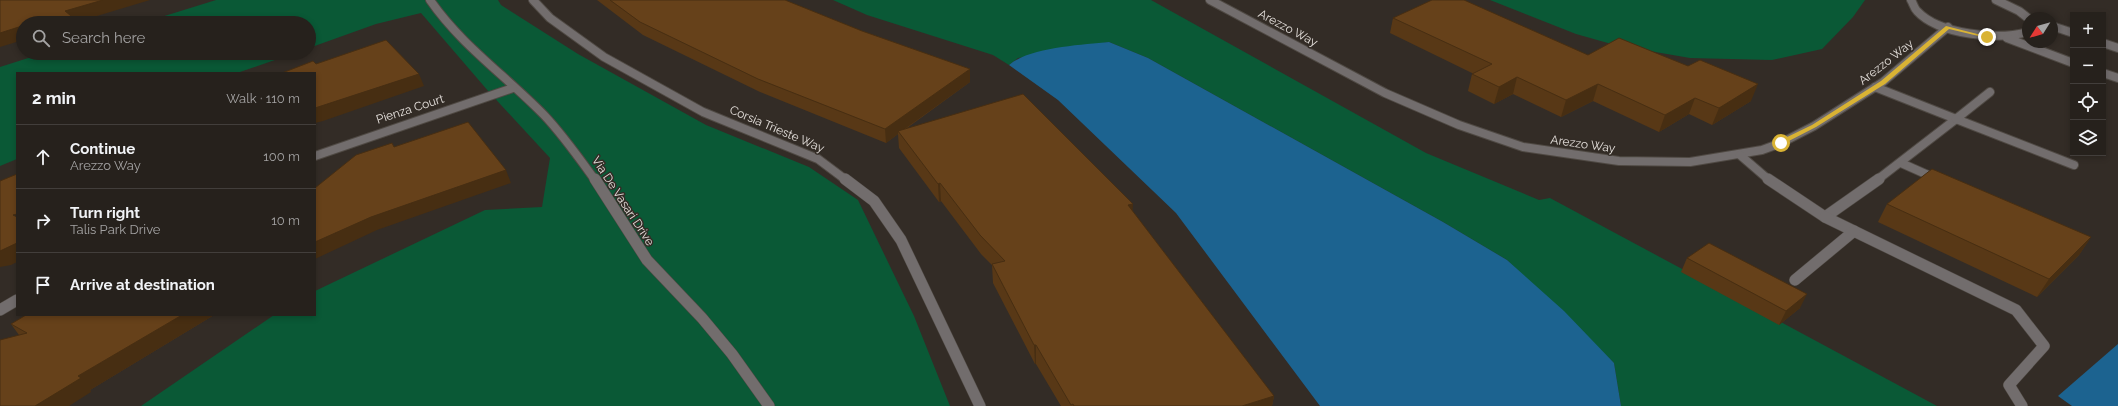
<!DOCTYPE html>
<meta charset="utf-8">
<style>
:root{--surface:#26211c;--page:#2e2925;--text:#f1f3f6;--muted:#a4a3a3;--line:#423e3b}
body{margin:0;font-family:Raleway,sans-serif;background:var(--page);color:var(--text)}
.controls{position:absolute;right:12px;top:12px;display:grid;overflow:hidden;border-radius:0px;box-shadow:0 2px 6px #0003}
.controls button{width:36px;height:36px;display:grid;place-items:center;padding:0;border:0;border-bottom:1px solid var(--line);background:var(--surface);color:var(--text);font:20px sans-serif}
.compass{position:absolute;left:2022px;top:12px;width:36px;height:36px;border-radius:50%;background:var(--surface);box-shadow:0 2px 6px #0003;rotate:233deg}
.stop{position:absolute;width:12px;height:12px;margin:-9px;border:3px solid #d9b334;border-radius:50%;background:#fff}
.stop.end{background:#d9b334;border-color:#fff;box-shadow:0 1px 4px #0008}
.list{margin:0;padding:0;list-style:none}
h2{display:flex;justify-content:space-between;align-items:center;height:52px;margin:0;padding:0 16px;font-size:17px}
h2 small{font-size:13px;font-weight:400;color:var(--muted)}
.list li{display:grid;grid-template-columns:26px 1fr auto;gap:12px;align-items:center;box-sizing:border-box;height:64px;padding:0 16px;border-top:1px solid var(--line)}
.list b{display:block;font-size:15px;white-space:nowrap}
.list p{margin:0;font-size:13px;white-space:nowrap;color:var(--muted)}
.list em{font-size:13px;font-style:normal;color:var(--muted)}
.icon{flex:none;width:22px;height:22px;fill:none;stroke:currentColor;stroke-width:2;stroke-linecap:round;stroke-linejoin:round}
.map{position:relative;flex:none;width:2118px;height:406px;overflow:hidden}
.search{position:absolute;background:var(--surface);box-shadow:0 2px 6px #0003;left:16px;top:16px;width:300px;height:44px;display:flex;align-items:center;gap:10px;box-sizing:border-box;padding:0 14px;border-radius:22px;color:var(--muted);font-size:15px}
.panel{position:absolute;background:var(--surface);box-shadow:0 2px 6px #0003;left:16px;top:72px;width:300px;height:244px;border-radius:0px}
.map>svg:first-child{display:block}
</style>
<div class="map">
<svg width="2118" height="406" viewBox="0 0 2118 406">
<rect width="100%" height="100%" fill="#332c26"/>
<g fill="#0a5936">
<path d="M216,0H498L501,5L578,54L706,125L809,167L858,200L914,316L950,406H141L274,315H315V291L485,210L542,207L550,158L489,92L421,13L376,24L309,48V23H142Z"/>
<path d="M833,0H1151L1426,153L1539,200L1550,198L1937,406H1621L1614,363L1507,260L1443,222L1148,58L1109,42L1018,58L1009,65L993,55L867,15Z"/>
<path d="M1490,0H1865L1853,17L1822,49L1772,60L1690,58L1615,45L1576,34Z"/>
<path d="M44,53H295L237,73H17V159L0,166V67Z"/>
</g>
<g fill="#1c6390">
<path d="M1109,42L1148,58L1443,222L1507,260L1564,311L1614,363L1621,406H1320L1176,213L1058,100L1009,65C1030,47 1081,45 1109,42Z"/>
<path d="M2118,344V406H2072L2058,396Z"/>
</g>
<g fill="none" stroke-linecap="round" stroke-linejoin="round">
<defs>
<g id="minor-far1">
<path d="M430,0C461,45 506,76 544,115C563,135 579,158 595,180"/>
<path d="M533,0L550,18L604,57L703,112L818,159L846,180"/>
<path d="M1210,0L1385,93L1459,125L1523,147L1619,161L1690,162L1762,150L1781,143L1814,126L1883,82L1948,27"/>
<path d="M1911,0C1913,3 1914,8 1917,11C1939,35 1998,40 2028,32"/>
<path d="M1996,0L2019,11L2028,18"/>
<path d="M2052,26L2073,33"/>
<path d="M2007,38L2073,63"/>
<path d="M2103,43L2118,48"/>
<path d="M2103,73L2118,78"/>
<path d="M1875,87L1956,119L1877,180"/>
<path d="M1956,119L2074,165"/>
<path d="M1956,119L1990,92"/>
<path d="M1740,155L1769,180"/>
<path d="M315,156L513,88"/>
<path d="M1901,163L1937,179"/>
</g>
<g id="minor">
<path d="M595,179L647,260L702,318L732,354L769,406"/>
<path d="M845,179L874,201L901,240L980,406"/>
<path d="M1768,179L1825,217L1879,179"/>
<path d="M1825,217L2016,310L2044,346L2009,385L2022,406"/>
<path d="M1795,280L1854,231"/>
<path d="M0,310L17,300"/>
</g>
</defs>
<use href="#minor-far1" stroke="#4f4943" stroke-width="10"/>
<use href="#minor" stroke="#4f4943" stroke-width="12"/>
<use href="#minor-far1" stroke="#726d6d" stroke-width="8"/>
<use href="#minor" stroke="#726d6d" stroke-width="11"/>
</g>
<g fill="#583816">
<path d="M597,0H785L862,31L970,69V82L907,128L1133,212L1274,396L1272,406H1061L1036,364H1035L993,283L992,265L981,254L941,201L939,202L899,148L898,134L886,143L760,92L643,35Z"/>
<path d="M1393,18L1588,55L1751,101L1712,125L1689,114L1659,132L1593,101L1561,117L1513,94L1494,104L1468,91L1472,74H1474L1390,33Z"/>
<path d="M1887,204L2091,237L2079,255L2037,297L1878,222Z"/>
<path d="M1687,258L1800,308L1779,325L1681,272Z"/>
<path d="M26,315H214L90,390L91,392L19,335L11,324Z"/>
</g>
<g fill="#472e12">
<path d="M103,0H150L77,22V23H65V11Z"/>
<path d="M22,26L23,28V40L0,47V33Z"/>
<path d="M970,69V82L899,133L898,131V134L886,143L885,129Z"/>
<path d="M419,74L424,86L323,121L315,123V108Z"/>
<path d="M1517,77L1513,94L1494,104L1499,87Z"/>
<path d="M1598,84L1593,101L1561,117L1566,100Z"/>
<path d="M1758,84L1751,101L1712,125L1719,108Z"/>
<path d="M1695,98L1689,114L1659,132L1665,115Z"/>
<path d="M506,170L511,183L377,230L315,259V242L371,217Z"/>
<path d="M940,183L941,201L939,202L938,184Z"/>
<path d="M1133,204L1132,222L1128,205Z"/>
<path d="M2091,237L2079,255L2037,297L2049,279Z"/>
<path d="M17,243V262L11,265L0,267V251Z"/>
<path d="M1807,294L1800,308L1779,325L1786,311Z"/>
<path d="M182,315H214L90,390L91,392L69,406H35L78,376Z"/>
<path d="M1034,345H1036V364H1035Z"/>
<path d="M1274,396L1272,406H1242Z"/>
</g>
<g fill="#66411a" stroke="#472e12">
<path d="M0,0H103L65,11L76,20L65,23H23V27L22,26L0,33Z"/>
<path d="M610,0H785L862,31L970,69L885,129L758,79L640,22Z"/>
<path d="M1432,0H1464L1588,55L1619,38L1688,66L1700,60L1758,84L1719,108L1695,98L1665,115L1598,84L1566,100L1517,77L1499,87L1472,74L1492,64L1393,18Z"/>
<path d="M386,40L419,74L315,108V73H282L313,61L316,64Z"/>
<path d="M1023,94L1133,204L1128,205L1274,396L1242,406H1074L1073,404L1071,405L1036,345H1034L992,264L1005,261L980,235L940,183L938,184L898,131Z"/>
<path d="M468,122L506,170L371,217L315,242V188L356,155L392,143L394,147Z"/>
<path d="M1932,169L2091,237L2049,279L1887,204Z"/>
<path d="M17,174V214L13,215L17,217V243L0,251V181Z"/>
<path d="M1709,243L1807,294L1786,311L1687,258Z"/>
<path d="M26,315H182L78,376L81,378L35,406H0V340L27,333L11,324Z"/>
</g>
<path fill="#d9b334" d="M1946,26L1989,37L1987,38L1949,29L1885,84L1816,127L1783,144H1779V141L1812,125L1881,81Z"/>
<g text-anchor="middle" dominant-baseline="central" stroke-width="3" stroke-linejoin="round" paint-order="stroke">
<g font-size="12" fill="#e5e0dc" stroke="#332c26">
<text transform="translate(1288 28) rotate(28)">Arezzo Way</text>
<text transform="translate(1886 62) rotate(-38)">Arezzo Way</text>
<text transform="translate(410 109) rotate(-18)">Pienza Court</text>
<text transform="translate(777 129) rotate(23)">Corsia Trieste Way</text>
<text transform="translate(1583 144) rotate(8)">Arezzo Way</text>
<text transform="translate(623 201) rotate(57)">Via De Vasari Drive</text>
</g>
</g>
</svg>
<div class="controls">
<button>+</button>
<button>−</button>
<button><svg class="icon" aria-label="locate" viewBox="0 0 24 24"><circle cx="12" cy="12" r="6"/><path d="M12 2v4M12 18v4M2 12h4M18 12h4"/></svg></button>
<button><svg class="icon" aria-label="layers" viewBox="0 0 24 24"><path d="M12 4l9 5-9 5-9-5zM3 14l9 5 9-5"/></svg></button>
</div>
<svg class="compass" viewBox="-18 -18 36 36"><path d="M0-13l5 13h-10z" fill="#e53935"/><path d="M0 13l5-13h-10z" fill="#a4a3a3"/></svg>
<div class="stop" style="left:1781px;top:143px"></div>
<div class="stop end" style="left:1987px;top:37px"></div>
<div class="search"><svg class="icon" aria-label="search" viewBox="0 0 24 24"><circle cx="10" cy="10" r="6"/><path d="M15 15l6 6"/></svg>Search here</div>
<section class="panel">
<h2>2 min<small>Walk · 110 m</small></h2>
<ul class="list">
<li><svg class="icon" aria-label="ahead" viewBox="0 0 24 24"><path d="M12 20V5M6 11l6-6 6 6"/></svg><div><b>Continue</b><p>Arezzo Way</p></div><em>100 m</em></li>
<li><svg class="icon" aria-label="right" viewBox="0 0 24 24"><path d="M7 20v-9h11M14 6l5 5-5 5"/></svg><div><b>Turn right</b><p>Talis Park Drive</p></div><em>10 m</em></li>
<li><svg class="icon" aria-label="arrive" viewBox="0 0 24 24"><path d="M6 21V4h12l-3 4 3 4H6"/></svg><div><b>Arrive at destination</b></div></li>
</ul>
</section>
</div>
